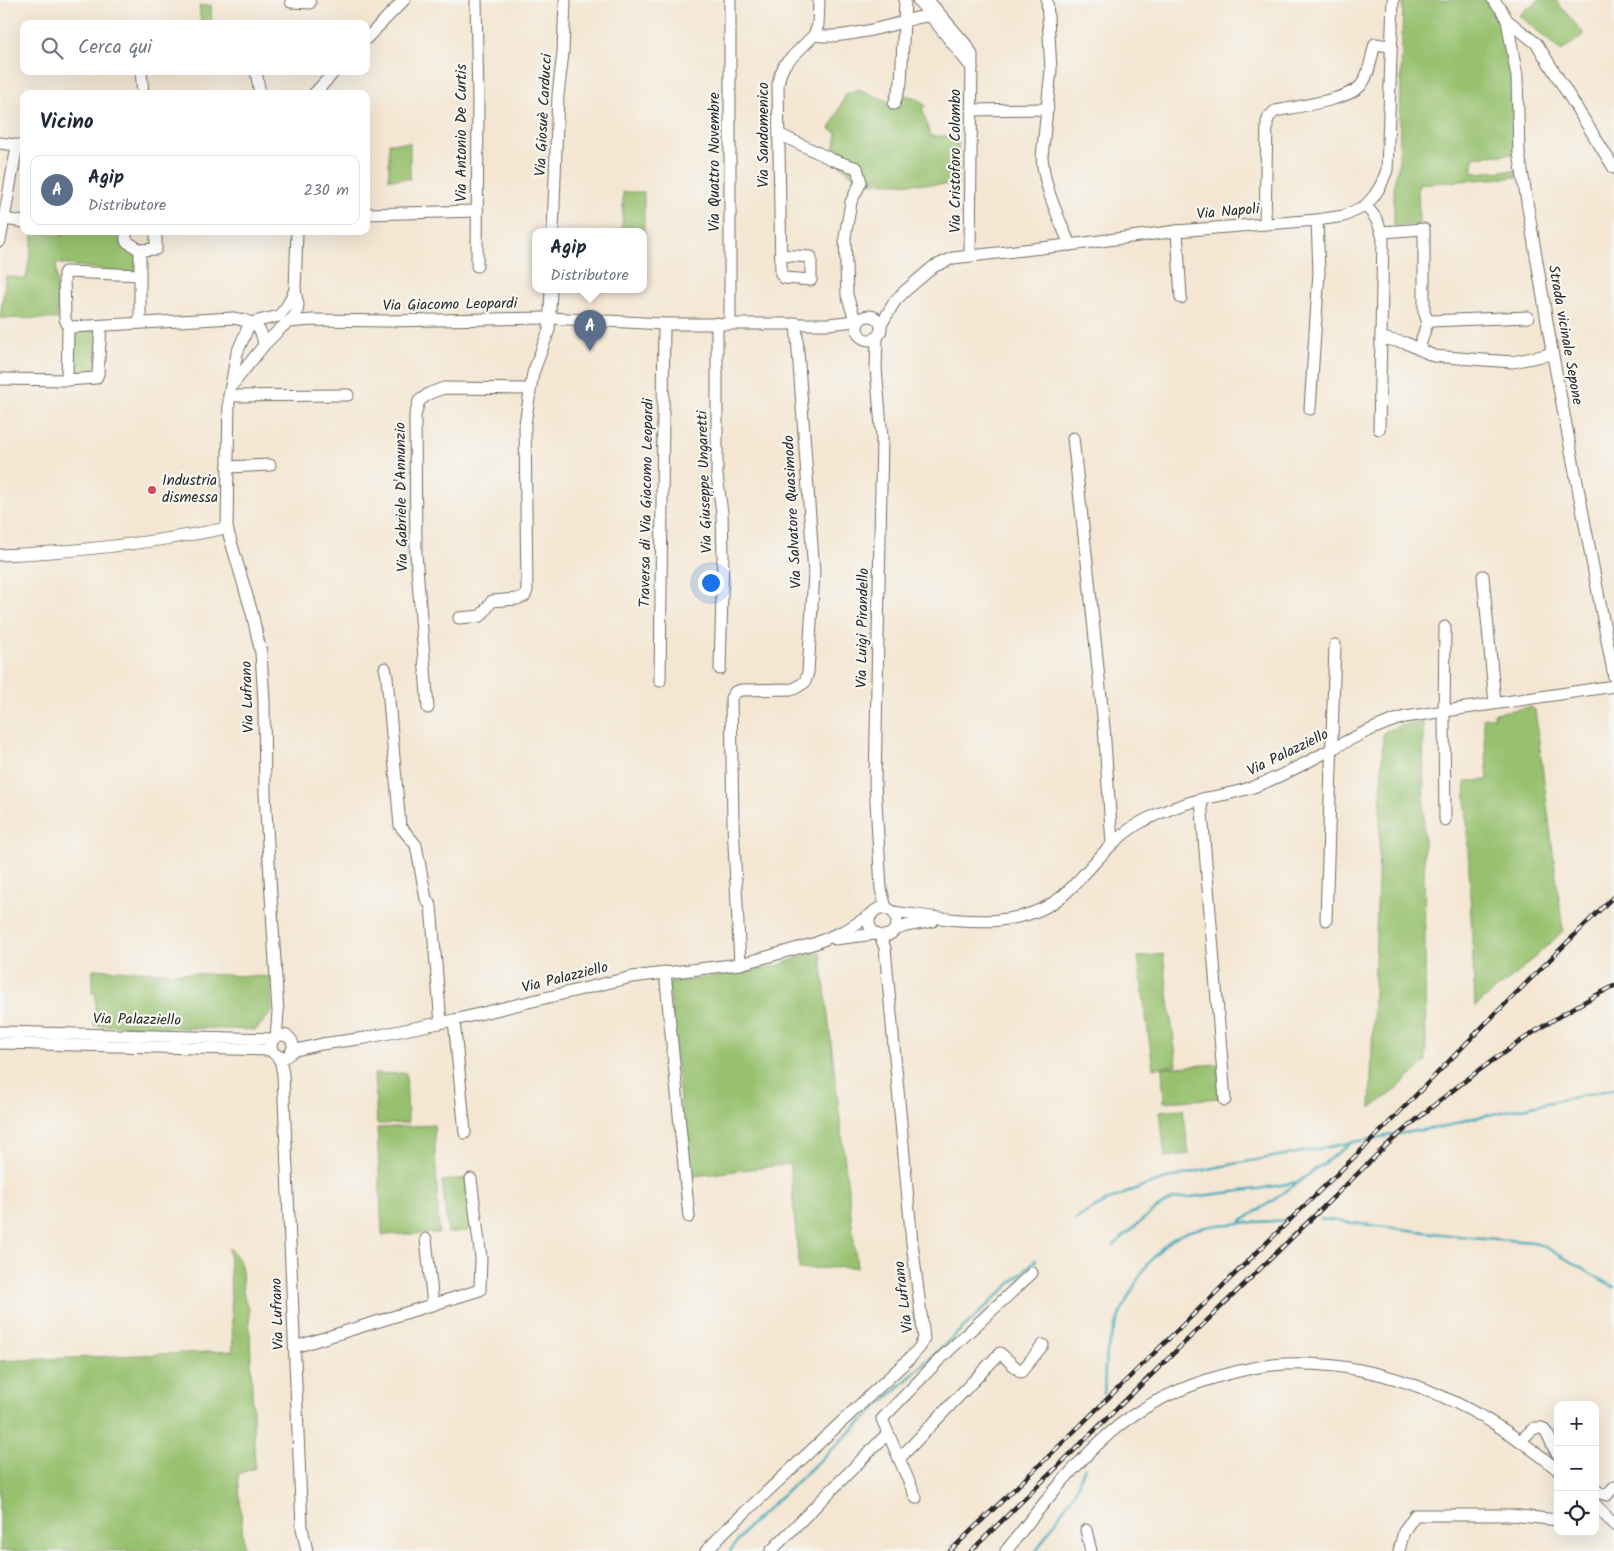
<!DOCTYPE html>
<html lang="it">
<meta charset="utf-8">
<style>
:root{--surface:#fff;--page:#f2f2f3;--text:#1f2937;--muted:#747a83;--line:#e0e1e3;--accent:#d1495b}
body{margin:0;font-family:Kalam,sans-serif;background:var(--page);color:var(--text)}
.controls{position:absolute;right:15px;bottom:15px;display:grid;overflow:hidden;border-radius:10px;box-shadow:0 5px 20px #0002}
.controls button{width:45px;height:45px;display:grid;place-items:center;padding:0;border:0;border-bottom:1px solid var(--line);background:var(--surface);color:var(--text);font:25px sans-serif}
.you{position:absolute;left:710px;top:582px;width:18px;height:18px;margin:-12px;border:4px solid #fff;border-radius:50%;background:#1a73e8;box-shadow:0 0 0 8px #1a73e833}
.badge{display:grid;place-items:center;width:32px;height:32px;border-radius:50%;background:var(--accent);color:#fff;font-size:16px;font-weight:700}
.pin{position:absolute;translate:-50% -41px;filter:drop-shadow(0 1px 2px #0008)}
.pin::after{content:'';position:absolute;top:26px;width:18px;height:15px;background:inherit;clip-path:polygon(0 0,100% 0,50% 100%)}
.popup{position:absolute;left:532px;top:228px;width:115px;height:65px;box-sizing:border-box;display:grid;place-content:center;border-radius:10px;background:var(--surface);filter:drop-shadow(0 1px 4px #0005);font-size:16px;white-space:nowrap;color:var(--muted)}
.popup b{font-size:19px;color:var(--text)}
.popup::after{content:'';position:absolute;left:50%;top:100%;margin-left:-10px;border:10px solid transparent;border-top-color:var(--surface)}
.list{margin:0;padding:0;list-style:none}
h2{display:flex;justify-content:space-between;align-items:center;height:65px;margin:0;padding:0 20px;font-size:21px}
h2 small{font-size:16px;font-weight:400;color:var(--muted)}
.list li{display:grid;grid-template-columns:32px 1fr auto;gap:15px;align-items:center;box-sizing:border-box;height:70px;margin:0 10px 10px;padding:0 10px;border:1px solid var(--line);border-radius:10px}
.list b{display:block;font-size:19px;white-space:nowrap}
.list p{margin:0;font-size:16px;white-space:nowrap;color:var(--muted)}
.list em{font-size:16px;font-style:normal;color:var(--muted)}
.icon{flex:none;width:28px;height:28px;fill:none;stroke:currentColor;stroke-width:2;stroke-linecap:round;stroke-linejoin:round}
.map{position:relative;flex:none;width:1614px;height:1551px;overflow:hidden}
.search{position:absolute;background:var(--surface);box-shadow:0 5px 20px #0002;left:20px;top:20px;width:350px;height:55px;display:flex;align-items:center;gap:12px;box-sizing:border-box;padding:0 18px;border-radius:10px;color:var(--muted);font-size:19px}
.panel{position:absolute;background:var(--surface);box-shadow:0 5px 20px #0002;left:20px;top:90px;width:350px;height:145px;border-radius:10px}
.map>svg:first-child{display:block}
</style>
<div class="map">
<svg width="1614" height="1551" viewBox="0 0 1614 1551">
<rect width="100%" height="100%" fill="#f6f6f2"/>
<filter id="ink" filterUnits="userSpaceOnUse"><feTurbulence type="fractalNoise" baseFrequency=".02" numOctaves="2"/><feDisplacementMap in="SourceGraphic" scale="10" xChannelSelector="R" yChannelSelector="G"/><feConvolveMatrix kernelMatrix="1 2 1 2 8 2 1 2 1" color-interpolation-filters="sRGB"/></filter>
<filter id="wash" filterUnits="userSpaceOnUse"><feTurbulence type="fractalNoise" baseFrequency=".0096" numOctaves="4" result="noise"/><feDisplacementMap in="SourceGraphic" scale="20" xChannelSelector="R" yChannelSelector="G"/><feGaussianBlur stdDeviation="1.12" result="paint"/><feColorMatrix in="noise" values="0 0 0 0 0 0 0 0 0 0 0 0 0 0 0 0 0 1.4 0 .05"/><feComposite in="paint" operator="in"/></filter>
<g filter="url(#wash)">
<rect width="100%" height="100%" fill="#f4e6d2"/>
<g fill="#97c16e" stroke="#61764c">
<path d="M1403,0H1488L1501,18L1503,26L1514,86V154L1473,157V173L1518,170L1519,177L1418,184L1419,225L1394,226V183L1399,162Z"/>
<path d="M1539,0H1557L1556,1L1585,35L1561,51L1519,15Z"/>
<path d="M211,5L212,24H201L199,6Z"/>
<path d="M859,89L894,104L899,94L917,98L926,106L922,107L930,136H958V185L861,182L833,160L837,133L830,129L846,94Z"/>
<rect x="389" y="143" width="21" height="36"/>
<path d="M623,192H644V236V232H622Z"/>
<path d="M34,231L62,236L63,231H119V241L140,250V275L56,263L58,319L0,318L6,276L26,279Z"/>
<path d="M99,330L96,375L73,377L74,331Z"/>
<path d="M1531,707L1535,710L1563,931L1518,973L1475,1006L1465,781L1488,780L1483,718L1494,717V713Z"/>
<path d="M1423,722L1426,1062L1392,1093L1370,1108L1383,736L1384,732L1400,726Z"/>
<path d="M817,951L821,955L857,1267L799,1269L790,1164L687,1177L669,983L751,971L776,966Z"/>
<path d="M1163,954L1177,1065L1153,1068L1138,957Z"/>
<path d="M93,969L271,977L272,1012L256,1030L94,1025L96,994L92,993Z"/>
<path d="M1218,1064L1220,1098L1164,1102L1162,1068Z"/>
<path d="M406,1073L408,1123L377,1124L374,1074Z"/>
<path d="M1183,1109L1189,1154L1165,1157L1160,1111Z"/>
<path d="M434,1125L439,1233L382,1235L377,1128Z"/>
<path d="M466,1178L472,1230L448,1233L442,1181Z"/>
<path d="M229,1248C252,1267 235,1287 249,1308L255,1468L238,1474L244,1551H0V1361L233,1351Z"/>
</g>
<g fill="none" stroke-linecap="round" stroke-linejoin="round">
<g stroke="#3cabb9" stroke-width="2.5">
<path d="M1321,1219L1458,1236L1533,1242L1549,1249L1614,1287"/>
<path d="M1075,1220C1141,1175 1225,1166 1302,1152C1349,1143 1396,1133 1444,1127L1469,1119L1614,1089"/>
<path d="M1240,1222L1278,1197L1351,1143"/>
<path d="M1114,1245C1133,1229 1151,1209 1174,1199L1258,1189L1298,1182"/>
<path d="M1104,1394C1105,1380 1104,1365 1107,1352C1117,1315 1147,1245 1187,1232C1215,1222 1254,1223 1284,1220"/>
<path d="M730,1551L749,1526L1036,1260"/>
<path d="M1036,1551L1074,1493L1085,1467"/>
</g>
</g>
</g>
<g filter="url(#ink)">
<g fill="none" stroke-linecap="round" stroke-linejoin="round">
<defs>
<g id="minor">
<path d="M291,0V2L310,3"/>
<path d="M476,0L478,99L477,266"/>
<path d="M918,0L972,68"/>
<path d="M928,0L968,47L972,55L970,255"/>
<path d="M1047,0L1051,70L1042,157C1044,188 1058,216 1070,245"/>
<path d="M1493,0L1501,9L1507,20L1517,77L1519,153L1527,202L1552,351L1614,677"/>
<path d="M1507,20L1537,44L1614,168"/>
<path d="M814,35C832,39 870,31 888,26C904,22 912,17 930,16"/>
<path d="M366,39L404,0"/>
<path d="M141,71L143,94"/>
<path d="M256,71L260,94"/>
<path d="M314,94L335,71"/>
<path d="M894,104L901,83L905,0"/>
<path d="M972,110L1048,109"/>
<path d="M779,134L833,160L857,168L861,182L851,202L845,237L847,295L857,326"/>
<path d="M0,143L23,146"/>
<path d="M1365,206C1376,215 1380,226 1383,239L1379,429"/>
<path d="M366,214L477,211"/>
<path d="M4,219L24,222"/>
<path d="M1265,224L1267,122L1269,117L1275,111C1294,107 1351,100 1362,84C1370,73 1371,57 1375,44L1390,46"/>
<path d="M126,231V241L140,250"/>
<path d="M1177,231L1181,298"/>
<path d="M553,232L558,95L563,53L565,0"/>
<path d="M1382,232L1424,229V311L1428,323"/>
<path d="M0,241L17,146"/>
<path d="M781,255L811,257V280L784,278L781,274L778,85L780,75L785,64L814,35L818,25L819,0"/>
<circle cx="869" cy="328" r="12"/>
<path d="M289,322L312,320L387,321L549,318L664,324H829L855,321L861,318"/>
<path d="M140,323V250L156,249V231"/>
<path d="M717,323V475L722,513L723,556L720,669"/>
<path d="M730,323V0"/>
<path d="M881,325L895,301L905,291L933,267L953,258L1077,244L1177,231L1317,220L1344,216L1365,206L1374,196L1381,185L1387,170L1393,0"/>
<path d="M69,328L65,319L64,274L65,272L140,275"/>
<path d="M877,337L876,368L882,438L875,784L881,889L886,908"/>
<path d="M1381,338L1406,343L1434,356L1484,360L1513,362L1546,355L1552,351"/>
<path d="M1419,349L1426,326L1430,321L1528,317"/>
<path d="M0,379L67,380L96,378L98,374L101,326"/>
<path d="M67,380L68,329L71,327L233,318C251,321 262,324 264,345"/>
<path d="M233,384L264,345L281,328L292,319L297,312L298,305L295,290L297,231"/>
<path d="M229,396L348,395"/>
<path d="M1310,409L1319,272L1317,220"/>
<path d="M1073,438L1088,571L1104,727L1112,843"/>
<path d="M228,467L270,465"/>
<path d="M0,555C77,552 152,543 227,528"/>
<path d="M1483,576L1495,703"/>
<path d="M459,618L481,616L492,601L517,599L525,596L527,590L525,424L533,373L549,330L551,290"/>
<path d="M385,668L387,677L400,826L416,845L426,899L431,906L441,1023"/>
<path d="M660,681L664,324"/>
<path d="M428,708L416,554L415,416L419,401L430,393L444,388L530,389"/>
<path d="M1201,800L1225,1100"/>
<path d="M1445,820L1444,716L1445,627"/>
<circle cx="883" cy="922" r="14"/>
<path d="M893,912C952,919 1024,936 1070,889C1094,865 1114,836 1145,820C1163,811 1183,804 1202,799C1222,795 1242,792 1261,784C1310,765 1353,732 1405,717L1614,686"/>
<path d="M1326,920L1335,645"/>
<path d="M895,930L906,926L933,921"/>
<path d="M835,939L875,934"/>
<path d="M740,964L733,824L731,698L735,692L741,690L794,689L805,682L808,672L814,573L796,323"/>
<path d="M665,972L689,1217"/>
<path d="M454,1020L465,1133"/>
<path d="M0,1032L274,1039"/>
<circle cx="282" cy="1046" r="11"/>
<path d="M276,1037L278,1012L265,794L264,701L261,653L252,613L227,528L229,396L237,353L249,325L254,322L279,316L287,306L295,290"/>
<path d="M0,1043L272,1050"/>
<path d="M292,1051L322,1044L365,1038L454,1020L632,977L740,964L763,958L816,943L848,929L872,914"/>
<path d="M277,1055L281,1063L283,1075L302,1528L307,1551"/>
<path d="M426,1239L433,1305"/>
<path d="M295,1347L480,1290L481,1258L471,1179"/>
<path d="M1520,1441L1534,1428H1542C1551,1434 1550,1446 1558,1454"/>
<path d="M899,1459L1000,1353L1021,1372L1043,1345"/>
<path d="M1595,1489L1600,1493L1607,1495L1614,1487"/>
<path d="M916,1498L882,1419L941,1358L1032,1273"/>
<path d="M1595,1504L1614,1525"/>
<path d="M1086,1530L1091,1551"/>
<path d="M706,1551L726,1530L910,1358L920,1347L924,1338L912,1243L885,948L880,936"/>
<path d="M771,1551L888,1433"/>
<path d="M1006,1551C1038,1510 1072,1466 1111,1432C1139,1408 1173,1391 1207,1380C1232,1372 1259,1365 1285,1364C1386,1360 1482,1406 1558,1470"/>
<path d="M1399,1551L1404,1531L1415,1515H1510L1558,1520"/>
</g>
</defs>
<use href="#minor" stroke="#716c65" stroke-width="13"/>
<use href="#minor" stroke="#fff" stroke-width="11"/>
<defs>
<g id="rail">
<path d="M950,1551L1054,1451L1383,1129L1486,1023L1614,896"/>
<path d="M971,1551L1389,1143C1458,1083 1532,1027 1614,986"/>
</g>
</defs>
<use href="#rail" stroke="#2b2b2b" stroke-width="4.5"/>
<use href="#rail" stroke="#f6f6f2" stroke-width="2.5" stroke-dasharray="8" stroke-linecap="butt"/>
</g>
</g>
<circle fill="#d1495b" stroke="#f6f6f2" stroke-width="2" cx="152" cy="490" r="5"/>
<g text-anchor="middle" dominant-baseline="central" stroke-width="4.5" stroke-linejoin="round" paint-order="stroke">
<g font-size="15" fill="#2b2b2b" stroke="#f6f6f2">
<text transform="translate(544 115) rotate(-87)">Via Giosuè Carducci</text>
<text transform="translate(462 133) rotate(-90)">Via Antonio De Curtis</text>
<text transform="translate(764 135) rotate(-90)">Via Sandomenico</text>
<text transform="translate(956 161) rotate(-90)">Via Cristoforo Colombo</text>
<text transform="translate(715 162) rotate(-90)">Via Quattro Novembre</text>
<text transform="translate(1228 212) rotate(-5)">Via Napoli</text>
<text transform="translate(450 305) rotate(-1)">Via Giacomo Leopardi</text>
<text transform="translate(1565 335) rotate(80)">Strada vicinale Sepone</text>
<text transform="translate(705 482) rotate(-92)">Via Giuseppe Ungaretti</text>
<text transform="translate(402 497) rotate(-91)">Via Gabriele D'Annunzio</text>
<text transform="translate(647 503) rotate(-89)">Traversa di Via Giacomo Leopardi</text>
<text transform="translate(793 512) rotate(-93)">Via Salvatore Quasimodo</text>
<text transform="translate(863 628) rotate(-89)">Via Luigi Pirandello</text>
<text transform="translate(248 697) rotate(-92)">Via Lufrano</text>
<text transform="translate(1288 753) rotate(-26)">Via Palazziello</text>
<text transform="translate(565 978) rotate(-14)">Via Palazziello</text>
<text transform="translate(137 1020) rotate(1)">Via Palazziello</text>
<text transform="translate(904 1297) rotate(-97)">Via Lufrano</text>
<text transform="translate(278 1314) rotate(-92)">Via Lufrano</text>
</g>
<g font-size="15" fill="#2b2b2b" stroke="#f6f6f2" text-anchor="start">
<text x="162" y="481">Industria<tspan x="162" dy="17">dismessa</tspan></text>
</g>
</g>
</svg>
<div class="controls">
<button>+</button>
<button>−</button>
<button><svg class="icon" aria-label="locate" viewBox="0 0 24 24"><circle cx="12" cy="12" r="6"/><path d="M12 2v4M12 18v4M2 12h4M18 12h4"/></svg></button>
</div>
<div class="you"></div>
<div class="pin badge" style="left:590px;top:351px;background:#5c6f8a">A</div>
<div class="popup"><b>Agip</b>Distributore</div>
<div class="search"><svg class="icon" aria-label="search" viewBox="0 0 24 24"><circle cx="10" cy="10" r="6"/><path d="M15 15l6 6"/></svg>Cerca qui</div>
<section class="panel">
<h2>Vicino<small></small></h2>
<ul class="list">
<li><span class="badge" style="background:#5c6f8a">A</span><div><b>Agip</b><p>Distributore</p></div><em>230 m</em></li>
</ul>
</section>
</div>
